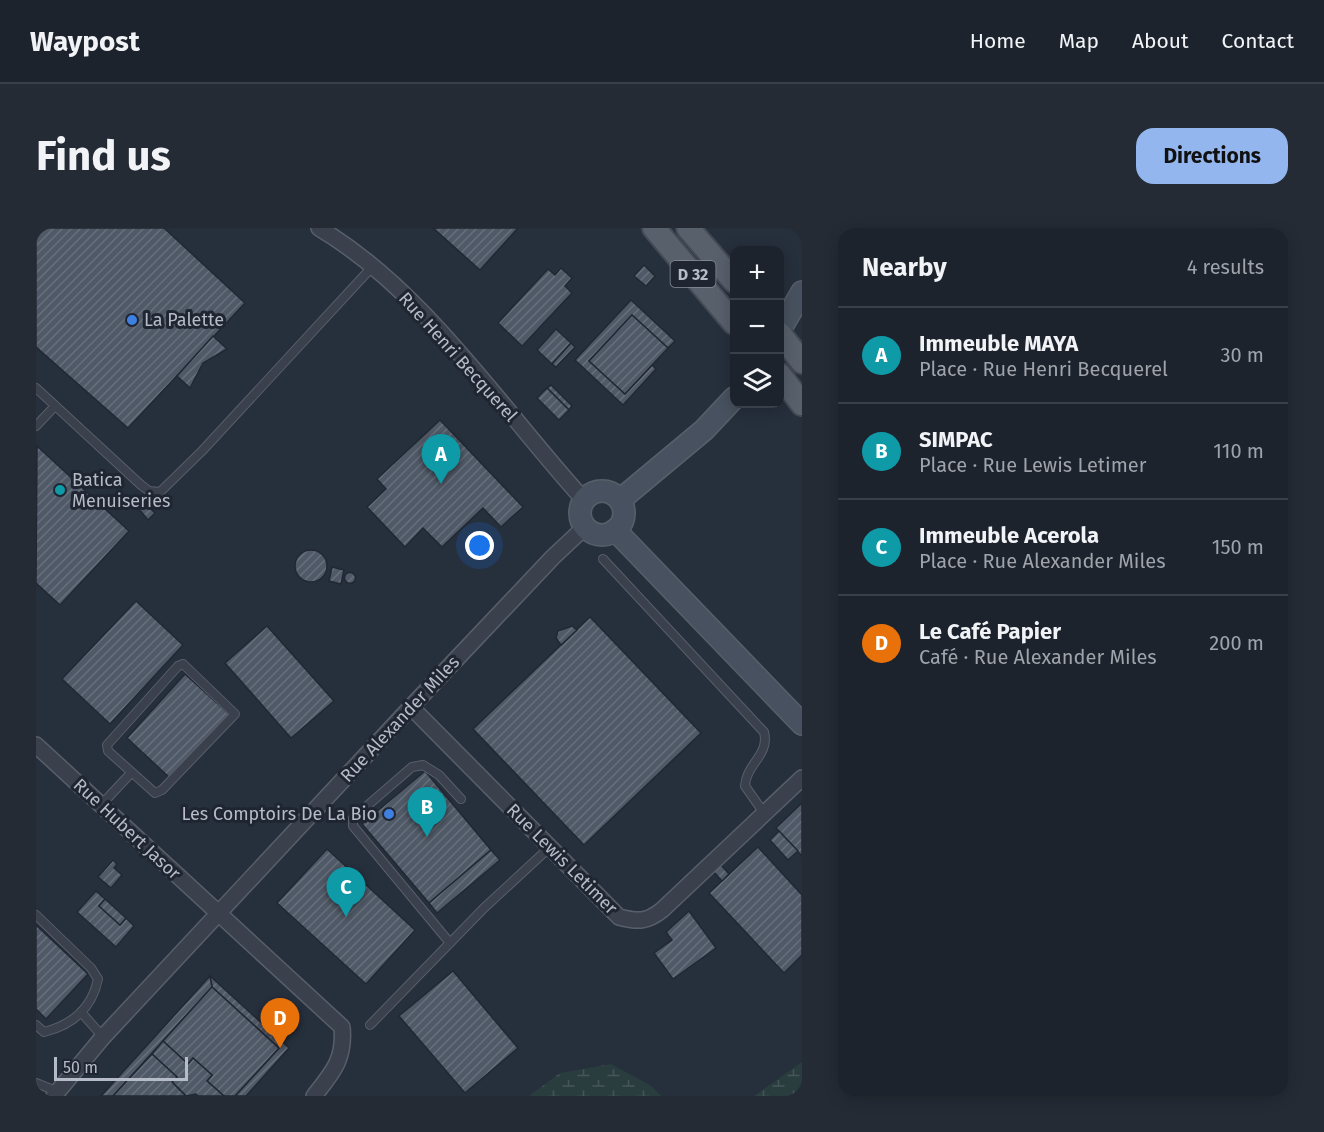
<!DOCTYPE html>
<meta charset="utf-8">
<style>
:root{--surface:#1c232d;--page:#252b35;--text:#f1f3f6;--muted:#a0a4aa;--line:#3a4049;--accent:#93b6ef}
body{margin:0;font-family:"Fira Sans",sans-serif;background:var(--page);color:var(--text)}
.controls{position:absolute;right:18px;top:18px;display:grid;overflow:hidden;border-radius:12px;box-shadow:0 3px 15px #0003}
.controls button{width:54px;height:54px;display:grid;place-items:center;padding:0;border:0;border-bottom:2px solid var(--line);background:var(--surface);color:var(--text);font:30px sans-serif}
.scale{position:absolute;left:18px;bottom:15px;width:134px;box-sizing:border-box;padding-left:6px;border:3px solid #b6bcc7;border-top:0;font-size:16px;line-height:21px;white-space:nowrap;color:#b6bcc7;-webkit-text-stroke:4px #1f2631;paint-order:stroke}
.you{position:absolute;left:444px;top:318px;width:21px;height:21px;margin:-15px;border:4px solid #fff;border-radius:50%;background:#1a73e8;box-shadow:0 0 0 9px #1a73e833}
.badge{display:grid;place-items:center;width:39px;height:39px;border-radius:50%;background:var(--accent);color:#fff;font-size:20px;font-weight:700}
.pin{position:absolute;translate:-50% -50px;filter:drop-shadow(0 2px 3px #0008)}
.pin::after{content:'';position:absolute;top:32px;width:21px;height:18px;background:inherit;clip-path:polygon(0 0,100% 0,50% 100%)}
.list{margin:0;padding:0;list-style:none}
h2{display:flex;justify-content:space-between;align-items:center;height:78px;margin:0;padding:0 24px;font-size:26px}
h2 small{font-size:20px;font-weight:400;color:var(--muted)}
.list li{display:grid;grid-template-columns:39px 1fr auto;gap:18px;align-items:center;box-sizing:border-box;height:96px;padding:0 24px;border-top:2px solid var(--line)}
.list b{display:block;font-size:22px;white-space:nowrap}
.list p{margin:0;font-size:20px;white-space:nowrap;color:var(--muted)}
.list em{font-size:20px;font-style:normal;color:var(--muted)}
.icon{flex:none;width:33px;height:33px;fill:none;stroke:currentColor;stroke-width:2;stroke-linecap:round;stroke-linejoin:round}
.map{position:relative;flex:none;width:766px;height:868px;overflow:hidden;border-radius:18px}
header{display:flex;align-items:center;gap:36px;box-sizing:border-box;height:84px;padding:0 30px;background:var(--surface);border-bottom:2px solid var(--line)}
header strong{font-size:28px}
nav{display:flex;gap:33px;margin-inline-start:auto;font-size:21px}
.intro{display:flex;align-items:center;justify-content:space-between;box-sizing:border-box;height:144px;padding:0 36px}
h1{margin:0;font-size:42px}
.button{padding:15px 27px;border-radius:18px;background:var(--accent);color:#111;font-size:21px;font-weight:700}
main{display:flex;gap:36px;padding:0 36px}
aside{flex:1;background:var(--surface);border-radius:18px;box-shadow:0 3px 15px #0003}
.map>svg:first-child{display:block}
</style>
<header>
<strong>Waypost</strong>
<nav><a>Home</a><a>Map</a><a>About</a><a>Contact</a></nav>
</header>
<div class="intro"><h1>Find us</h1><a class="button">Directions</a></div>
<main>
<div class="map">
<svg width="766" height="868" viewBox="0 0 766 868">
<defs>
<pattern id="wetland-marsh" width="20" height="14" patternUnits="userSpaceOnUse" patternTransform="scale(1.5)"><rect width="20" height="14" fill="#293c3e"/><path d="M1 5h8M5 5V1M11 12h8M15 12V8" fill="none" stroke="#465658"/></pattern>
<pattern id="building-hatch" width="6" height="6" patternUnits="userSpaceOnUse" patternTransform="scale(1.5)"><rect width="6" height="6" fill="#505967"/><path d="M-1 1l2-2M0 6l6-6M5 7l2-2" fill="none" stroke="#676f7b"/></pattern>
</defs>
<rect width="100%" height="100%" fill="#262f3c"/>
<g fill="url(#wetland-marsh)">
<path d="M766,834V868H718Z"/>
<path d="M575,836L614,857L625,868H493L524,845Z"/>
</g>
<g fill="url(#building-hatch)" stroke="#212833" stroke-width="1.5">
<path d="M0,0H128L209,75L92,200L0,119Z"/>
<path d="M397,0H482L444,42Z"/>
<path d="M608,37L619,48L610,58L598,48Z"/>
<path d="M525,40L536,50L529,58L536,65L486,118L462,95L512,41L519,47Z"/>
<path d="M595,72L639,113L632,120L596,87L553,133L589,166L616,137L620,141L587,177L539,132Z"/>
<path d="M596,87L632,120L589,166L553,133Z"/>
<path d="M520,101L535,115L516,136L501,122Z"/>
<path d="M177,108L191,121L167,135L154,160L141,148Z"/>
<path d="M535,115L539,119L520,139L516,136Z"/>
<path d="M515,157L536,178L533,182L511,160Z"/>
<path d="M511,160L533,182L523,192L501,170Z"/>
<path d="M404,192L487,279L465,299L447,280L406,319L387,300L369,319L331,279L350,261L341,251Z"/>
<path d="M1,218L93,303L24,377L0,355Z"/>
<path d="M109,275L119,285L112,292L103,281Z"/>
<circle cx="275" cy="338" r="16"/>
<path d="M296,339L308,342L305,356L293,353Z"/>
<circle cx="314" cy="350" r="5.5"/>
<path d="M100,373L147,417L74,496L26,451Z"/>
<path d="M554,389L665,505L548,617L437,501Z"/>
<path d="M231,398L298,473L255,510L189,435Z"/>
<path d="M536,398L541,402L525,417L520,410L522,403Z"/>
<path d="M149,446L194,487L135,551L91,510Z"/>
<path d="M389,543L455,622L393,675L326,596Z"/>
<path d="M766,575V628L740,600Z"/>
<path d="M743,603L762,623L752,632L734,612Z"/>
<path d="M722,619L766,667V727L748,745L673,665Z"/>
<path d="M291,621L379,702L330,756L241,675Z"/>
<path d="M455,622L464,632L401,685L393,675Z"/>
<path d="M77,632L81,636L78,640L86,647L75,660L62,649Z"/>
<path d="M684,636L693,646L686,653L677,643Z"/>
<path d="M60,663L69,671L63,678L84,697L90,690L98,698L80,719L41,684Z"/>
<path d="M69,671L90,690L84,697L63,678Z"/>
<path d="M653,683L680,720L637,751L618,725L636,712L630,704Z"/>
<path d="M0,697L52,746L10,791L0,781Z"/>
<path d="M417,743L482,820L429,865L363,788Z"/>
<path d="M174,748L253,820L210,868H199L243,820L176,759Z"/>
<path d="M174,748L176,759L77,868H65Z"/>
<path d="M176,759L243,820L199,868H188L171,853L176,847L157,830L152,836L127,813Z"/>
<path d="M127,813L152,836L157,830L176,847L171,853L188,868H162L160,866L150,868L136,854L141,849L116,826Z"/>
<path d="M116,826L141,849L136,854L150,868H77Z"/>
</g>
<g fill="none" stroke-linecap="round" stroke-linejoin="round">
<defs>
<g id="lane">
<path d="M0,160L105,257L113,263L124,264L166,223L337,38"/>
<path d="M0,198L19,178"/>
<path d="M567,331L728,504C734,527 710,536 709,558L728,585"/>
<path d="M147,436L199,486L126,562L119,565L72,523L71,517L142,438Z"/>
<path d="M65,577L95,545"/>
<path d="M0,687L55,740L62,751C56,780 36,797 8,804L0,797"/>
<path d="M414,715L317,598V590L376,539L387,537L403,547L425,571"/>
<path d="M45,784L67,809"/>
<path d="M334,797L448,680L514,619"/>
<path d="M0,855L20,863"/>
</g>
<g id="street">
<path d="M283,0C389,63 466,182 548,272"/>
<path d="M375,479L583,689C602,694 611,694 626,682L766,550"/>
<path d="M0,517L306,799C309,831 297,844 278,868"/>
<path d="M18,868L67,809L375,479L517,329L549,299"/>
</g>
<g id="secondary">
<path d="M744,102L766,64"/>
<circle cx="566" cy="285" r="22"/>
<path d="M584,272L668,202L698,170"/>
<path d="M579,302L766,496"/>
</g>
<g id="primary">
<path d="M618,0L698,95"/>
<path d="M652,0L698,53"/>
<path d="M744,106L766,134"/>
<path d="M744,147L766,176"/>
</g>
</defs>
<use href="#lane" stroke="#585f6a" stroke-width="10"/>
<use href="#street" stroke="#585f6a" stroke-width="18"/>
<use href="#secondary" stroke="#585f6a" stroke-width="24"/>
<use href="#primary" stroke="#434a55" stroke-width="26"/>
<use href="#lane" stroke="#3a414c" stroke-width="8"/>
<use href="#street" stroke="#3a414c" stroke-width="15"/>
<use href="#secondary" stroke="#48515f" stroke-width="21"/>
<use href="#primary" stroke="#58606c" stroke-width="22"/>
</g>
<g fill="#3f7fe0" stroke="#1f2631" stroke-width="2">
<circle cx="96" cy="92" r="6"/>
<circle cx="353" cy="586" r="6"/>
</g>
<circle fill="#0f9aa8" stroke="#1f2631" stroke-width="2" cx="24" cy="262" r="6"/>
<g text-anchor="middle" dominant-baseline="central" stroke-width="6" stroke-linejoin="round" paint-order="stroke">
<rect fill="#1f2631" stroke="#898f9a" stroke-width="1.5" x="634.5" y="33" width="45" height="26" rx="4.5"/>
<g font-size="16" font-weight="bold" fill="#b6bcc7">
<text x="657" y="46">D 32</text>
</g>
<g font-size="18" fill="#b6bcc7" stroke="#1f2631" text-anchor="start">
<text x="108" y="92">La Palette</text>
<text x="36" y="252">Batica<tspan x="36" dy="21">Menuiseries</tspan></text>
<text x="341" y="586" text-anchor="end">Les Comptoirs De La Bio</text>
</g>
<g font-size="18" fill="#b6bcc7" stroke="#1f2631">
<text transform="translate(422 129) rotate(48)">Rue Henri Becquerel</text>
<text transform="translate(364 491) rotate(-47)">Rue Alexander Miles</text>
<text transform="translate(91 601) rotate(43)">Rue Hubert Jasor</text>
<text transform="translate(526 631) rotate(45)">Rue Lewis Letimer</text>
</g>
</g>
</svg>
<div class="controls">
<button>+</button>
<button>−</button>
<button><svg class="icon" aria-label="layers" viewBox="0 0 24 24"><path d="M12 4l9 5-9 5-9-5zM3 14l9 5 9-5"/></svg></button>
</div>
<div class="scale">50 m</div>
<div class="you"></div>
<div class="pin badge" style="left:405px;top:256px;background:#0f9aa8">A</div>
<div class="pin badge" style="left:391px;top:609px;background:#0f9aa8">B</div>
<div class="pin badge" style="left:310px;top:689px;background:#0f9aa8">C</div>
<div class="pin badge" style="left:244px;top:820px;background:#e8710a">D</div>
</div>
<aside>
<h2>Nearby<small>4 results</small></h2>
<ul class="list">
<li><span class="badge" style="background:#0f9aa8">A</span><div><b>Immeuble MAYA</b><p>Place · Rue Henri Becquerel</p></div><em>30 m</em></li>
<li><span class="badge" style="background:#0f9aa8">B</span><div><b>SIMPAC</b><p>Place · Rue Lewis Letimer</p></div><em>110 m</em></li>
<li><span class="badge" style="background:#0f9aa8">C</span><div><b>Immeuble Acerola</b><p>Place · Rue Alexander Miles</p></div><em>150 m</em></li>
<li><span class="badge" style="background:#e8710a">D</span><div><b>Le Café Papier</b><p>Café · Rue Alexander Miles</p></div><em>200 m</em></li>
</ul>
</aside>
</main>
